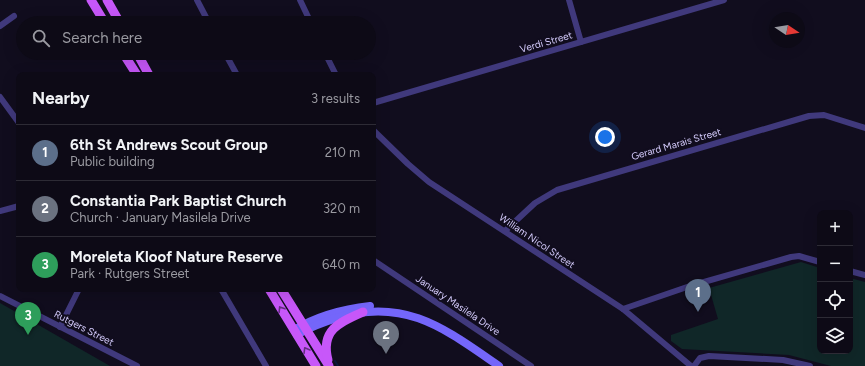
<!DOCTYPE html>
<meta charset="utf-8">
<style>
:root{--surface:#0d0a16;--page:#1b1823;--text:#f1f3f6;--muted:#9a9aa1;--line:#2d2b35;--accent:#1a73e8}
body{margin:0;font-family:Figtree,sans-serif;background:var(--page);color:var(--text)}
.controls{position:absolute;right:12px;bottom:12px;display:grid;overflow:hidden;border-radius:8px;box-shadow:0 4px 16px #0002}
.controls button{width:36px;height:36px;display:grid;place-items:center;padding:0;border:0;border-bottom:1px solid var(--line);background:var(--surface);color:var(--text);font:20px sans-serif}
.compass{position:absolute;left:769px;top:12px;width:36px;height:36px;border-radius:50%;background:var(--surface);box-shadow:0 4px 16px #0002;rotate:102deg}
.you{position:absolute;left:605px;top:137px;width:14px;height:14px;margin:-10px;border:3px solid #fff;border-radius:50%;background:#1a73e8;box-shadow:0 0 0 6px #1a73e833}
.badge{display:grid;place-items:center;width:26px;height:26px;border-radius:50%;background:var(--accent);color:#fff;font-size:13px;font-weight:700}
.pin{position:absolute;translate:-50% -33px;filter:drop-shadow(0 1px 2px #0008)}
.pin::after{content:'';position:absolute;top:21px;width:14px;height:12px;background:inherit;clip-path:polygon(0 0,100% 0,50% 100%)}
.list{margin:0;padding:0;list-style:none}
h2{display:flex;justify-content:space-between;align-items:center;height:52px;margin:0;padding:0 16px;font-size:17px}
h2 small{font-size:13px;font-weight:400;color:var(--muted)}
.list li{display:grid;grid-template-columns:26px 1fr auto;gap:12px;align-items:center;box-sizing:border-box;height:56px;padding:0 16px;border-top:1px solid var(--line)}
.list b{display:block;font-size:15px;white-space:nowrap}
.list p{margin:0;font-size:13px;white-space:nowrap;color:var(--muted)}
.list em{font-size:13px;font-style:normal;color:var(--muted)}
.icon{flex:none;width:22px;height:22px;fill:none;stroke:currentColor;stroke-width:2;stroke-linecap:round;stroke-linejoin:round}
.map{position:relative;flex:none;width:865px;height:366px;overflow:hidden}
.search{position:absolute;background:var(--surface);box-shadow:0 4px 16px #0002;left:16px;top:16px;width:360px;height:44px;display:flex;align-items:center;gap:10px;box-sizing:border-box;padding:0 14px;border-radius:22px;color:var(--muted);font-size:15px}
.panel{position:absolute;background:var(--surface);box-shadow:0 4px 16px #0002;left:16px;top:72px;width:360px;height:220px;border-radius:8px}
.map>svg:first-child{display:block}
</style>
<div class="map">
<svg width="865" height="366" viewBox="0 0 865 366">
<rect width="100%" height="100%" fill="#110d1e"/>
<g fill="#102728">
<path d="M801,262L820,268V351H850V278L865,282V366H831L789,355L682,349L671,341V335L718,319L709,288Z"/>
<path d="M0,303L110,366H0Z"/>
</g>
<g fill="none" stroke-linecap="round" stroke-linejoin="round">
<path stroke="#0a193a" stroke-width="2" d="M335,361L338,366"/>
<g stroke="#40397c" stroke-width="6">
<path d="M197,0L209,23"/>
<path d="M300,0L311,23"/>
<path d="M569,0L581,42"/>
<path d="M0,26L14,16"/>
<path d="M225,53L237,75"/>
<path d="M325,53L336,75"/>
<path d="M0,97L19,123"/>
<path d="M373,103L724,0"/>
<path d="M373,130L408,164L429,182L623,309L691,366"/>
<path d="M0,211L19,206"/>
<path d="M505,231L535,203L557,190L809,116L824,115L865,128"/>
<path d="M373,260L531,366"/>
<path d="M850,271L865,275"/>
<path d="M221,289L266,366"/>
<path d="M0,296L137,366"/>
<path d="M623,309L690,286L791,257L799,256L820,262"/>
<path d="M60,327L79,289"/>
<path d="M694,366L700,358L709,356L783,360L810,366"/>
</g>
<g stroke="#7466fa" stroke-width="8">
<path d="M294,330C317,316 343,309 370,306"/>
<path d="M297,335C309,327 323,323 336,318C406,297 445,329 499,366"/>
</g>
<g stroke="#c757f9" stroke-width="9">
<path d="M91,0L105,23"/>
<path d="M107,0L120,23"/>
<path d="M123,53L137,75"/>
<path d="M137,53L149,75"/>
<path d="M269,289L316,366"/>
<path d="M281,289L329,366"/>
<path d="M328,360C320,330 340,322 363,312"/>
</g>
</g>
<defs><path id="oneway-chevron" d="M-2-3.5L2.5 0L-2 3.5" fill="none" stroke-width="1.6" stroke-linecap="round" stroke-linejoin="round"/></defs>
<g stroke="#632e81">
<use href="#oneway-chevron" transform="translate(281 309) rotate(-122)"/>
<use href="#oneway-chevron" transform="translate(306 350) rotate(-121)"/>
</g>
<g text-anchor="middle" dominant-baseline="central" stroke-width="4" stroke-linejoin="round" paint-order="stroke">
<g font-size="10" fill="#d5ccfd" stroke="#110d1e">
<text transform="translate(546 42) rotate(-16)">Verdi Street</text>
<text transform="translate(676 144) rotate(-16)">Gerard Marais Street</text>
<text transform="translate(537 241) rotate(34)">William Nicol Street</text>
<text transform="translate(458 305) rotate(34)">January Masilela Drive</text>
<text transform="translate(84 328) rotate(27)">Rutgers Street</text>
</g>
</g>
</svg>
<div class="controls">
<button>+</button>
<button>−</button>
<button><svg class="icon" aria-label="locate" viewBox="0 0 24 24"><circle cx="12" cy="12" r="6"/><path d="M12 2v4M12 18v4M2 12h4M18 12h4"/></svg></button>
<button><svg class="icon" aria-label="layers" viewBox="0 0 24 24"><path d="M12 4l9 5-9 5-9-5zM3 14l9 5 9-5"/></svg></button>
</div>
<svg class="compass" viewBox="-18 -18 36 36"><path d="M0-13l5 13h-10z" fill="#e53935"/><path d="M0 13l5-13h-10z" fill="#9a9aa1"/></svg>
<div class="you"></div>
<div class="pin badge" style="left:698px;top:312px;background:#5c6f8a">1</div>
<div class="pin badge" style="left:386px;top:354px;background:#6b7280">2</div>
<div class="pin badge" style="left:28px;top:335px;background:#2e9e5b">3</div>
<div class="search"><svg class="icon" aria-label="search" viewBox="0 0 24 24"><circle cx="10" cy="10" r="6"/><path d="M15 15l6 6"/></svg>Search here</div>
<section class="panel">
<h2>Nearby<small>3 results</small></h2>
<ul class="list">
<li><span class="badge" style="background:#5c6f8a">1</span><div><b>6th St Andrews Scout Group</b><p>Public building</p></div><em>210 m</em></li>
<li><span class="badge" style="background:#6b7280">2</span><div><b>Constantia Park Baptist Church</b><p>Church · January Masilela Drive</p></div><em>320 m</em></li>
<li><span class="badge" style="background:#2e9e5b">3</span><div><b>Moreleta Kloof Nature Reserve</b><p>Park · Rutgers Street</p></div><em>640 m</em></li>
</ul>
</section>
</div>
